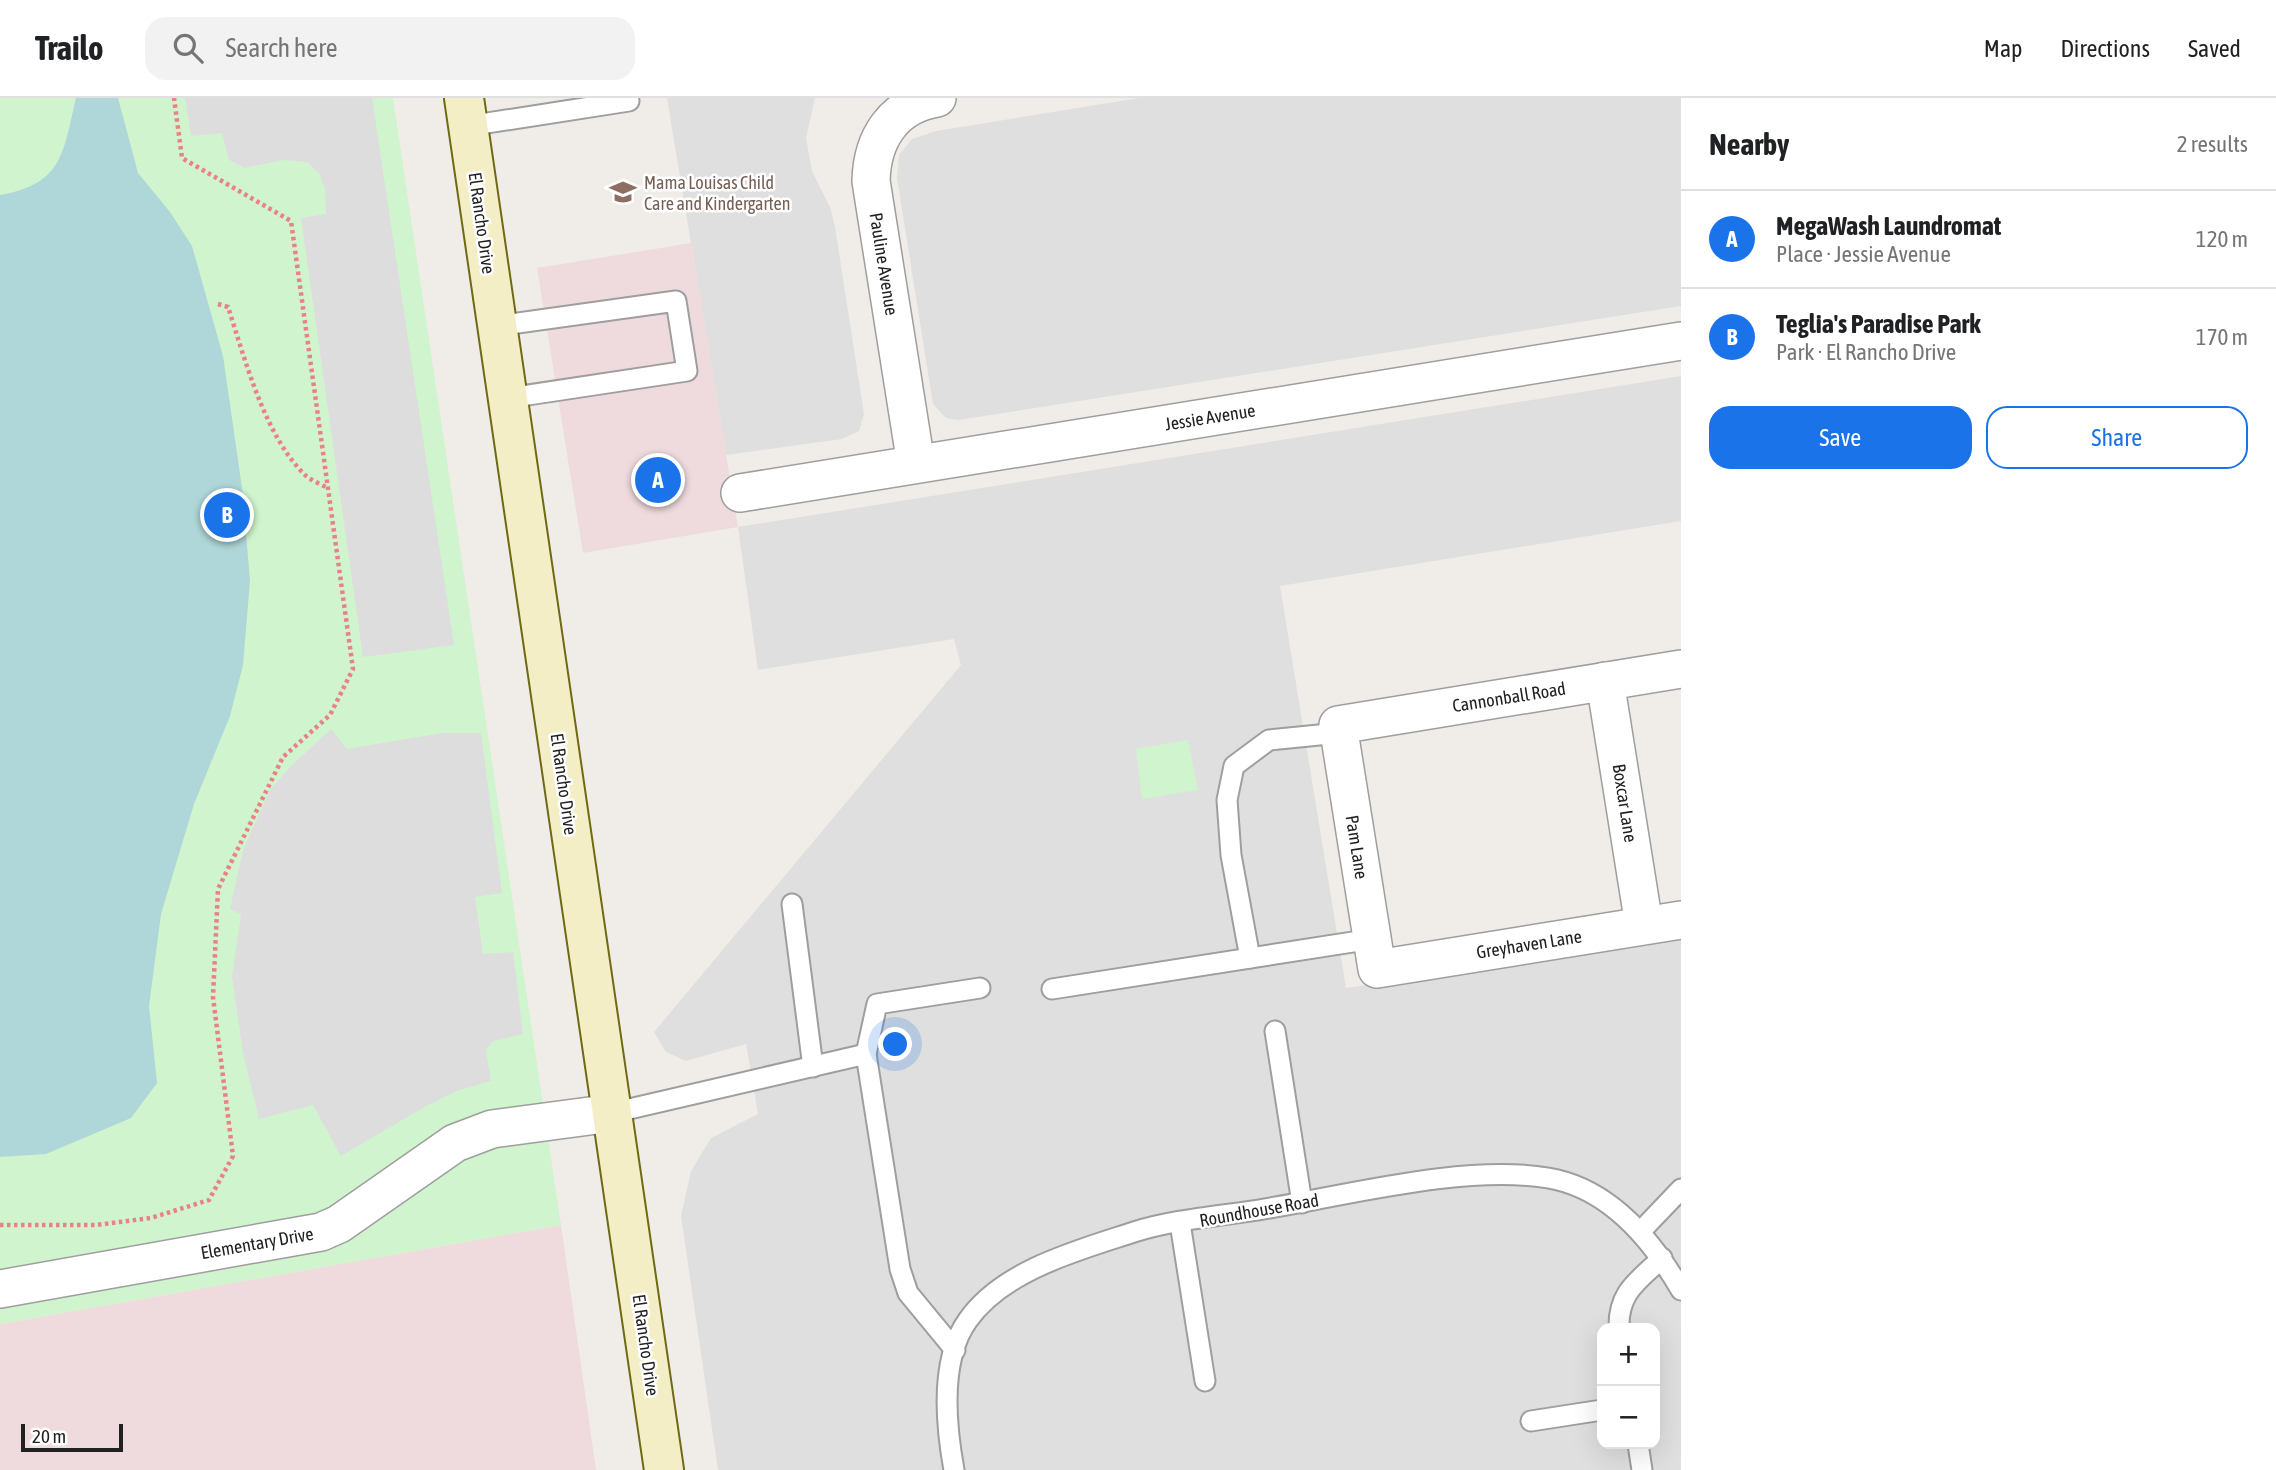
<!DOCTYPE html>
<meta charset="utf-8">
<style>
:root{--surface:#fff;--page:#f2f2f2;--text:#202124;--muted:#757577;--line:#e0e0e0;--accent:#1a73e8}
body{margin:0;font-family:"Asap Condensed",sans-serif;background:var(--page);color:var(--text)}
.controls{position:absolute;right:21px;bottom:21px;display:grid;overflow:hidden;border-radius:14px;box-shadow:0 7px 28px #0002}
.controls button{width:63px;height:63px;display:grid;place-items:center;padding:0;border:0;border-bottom:2px solid var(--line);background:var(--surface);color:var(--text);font:35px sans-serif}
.scale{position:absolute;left:21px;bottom:18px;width:102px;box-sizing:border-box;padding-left:7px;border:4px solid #212121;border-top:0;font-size:19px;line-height:24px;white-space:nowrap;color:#212121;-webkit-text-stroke:5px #fff;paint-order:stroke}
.you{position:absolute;left:896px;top:947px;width:24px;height:24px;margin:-18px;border:5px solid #fff;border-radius:50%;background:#1a73e8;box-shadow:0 0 0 10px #1a73e833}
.badge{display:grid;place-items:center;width:46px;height:46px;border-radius:50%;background:var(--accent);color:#fff;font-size:23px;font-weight:700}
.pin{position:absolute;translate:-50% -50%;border:4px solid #fff;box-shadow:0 2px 7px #0006}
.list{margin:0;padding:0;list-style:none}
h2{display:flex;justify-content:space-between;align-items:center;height:91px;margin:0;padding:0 28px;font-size:30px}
h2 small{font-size:23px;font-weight:400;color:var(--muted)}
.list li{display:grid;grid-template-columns:46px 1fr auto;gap:21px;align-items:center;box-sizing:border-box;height:98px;padding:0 28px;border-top:2px solid var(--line)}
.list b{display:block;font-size:26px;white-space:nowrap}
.list p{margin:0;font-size:23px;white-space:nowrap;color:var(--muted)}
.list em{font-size:23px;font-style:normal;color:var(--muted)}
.actions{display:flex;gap:14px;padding:21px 28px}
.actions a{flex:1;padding:16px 0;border:2px solid var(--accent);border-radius:21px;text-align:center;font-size:24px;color:var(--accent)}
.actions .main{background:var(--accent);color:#fff}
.icon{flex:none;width:38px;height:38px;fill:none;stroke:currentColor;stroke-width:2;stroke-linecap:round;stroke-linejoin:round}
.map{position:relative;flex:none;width:1681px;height:1372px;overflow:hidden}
header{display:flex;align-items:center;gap:42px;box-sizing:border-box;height:98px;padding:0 35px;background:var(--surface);border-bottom:2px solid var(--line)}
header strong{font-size:33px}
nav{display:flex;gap:38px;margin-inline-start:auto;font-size:24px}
.search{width:490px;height:63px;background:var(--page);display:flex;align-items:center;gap:18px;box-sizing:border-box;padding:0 24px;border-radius:21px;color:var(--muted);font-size:26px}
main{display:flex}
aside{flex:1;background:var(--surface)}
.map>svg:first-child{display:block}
</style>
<header>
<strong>Trailo</strong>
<div class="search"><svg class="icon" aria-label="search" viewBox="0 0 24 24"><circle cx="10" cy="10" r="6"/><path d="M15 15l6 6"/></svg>Search here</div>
<nav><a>Map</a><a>Directions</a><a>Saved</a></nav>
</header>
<main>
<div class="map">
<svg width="1681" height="1372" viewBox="0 0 1681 1372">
<rect width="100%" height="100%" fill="#f0ede9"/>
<g fill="#dfdfdf" fill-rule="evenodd">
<path d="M667,0H815L806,40L812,73L830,109L835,129L864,316L859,333L842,341L726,357Z"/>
<path d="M1139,0H1681V208L959,322L946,320L933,306L897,80L899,57L912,41L936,33Z"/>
<path d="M1681,278V423L1280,488L1346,890L1681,841V1372H718L681,1118L691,1073L711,1040L758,1016L746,946L686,963L666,954L654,934L961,567L954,541L758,572L738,429ZM1602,1230H1655V1346H1602Z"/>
</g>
<g fill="#efdbdd">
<path d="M691,145L738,429L583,455L537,170Z"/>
<path d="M561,1127L596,1372H0V1226Z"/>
</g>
<g fill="#d0f4cd">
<path d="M0,0H393L561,1127L0,1226Z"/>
<path d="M1188,642L1198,692L1142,701L1136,651Z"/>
</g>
<g fill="#ddd">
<path d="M185,0H372L454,547L363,559L301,120L326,116L325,90L319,75L307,64L283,62L245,70L229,62L222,35L191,38Z"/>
<path d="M331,631L347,651L442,635H481L502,795L475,799L483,856L513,854L523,936L493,943L486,952L491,983L459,992L421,1011L341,1058L313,1007L259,1021L243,955L232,879L241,817L230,811L243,752L270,692L290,669Z"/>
</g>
<path fill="#afd6d8" d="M76,0H118L138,75L170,114L192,148L223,258L242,390L250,482L243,567L230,618L194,706L161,816L149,908L157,985L131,1020L46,1056L0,1059V97C63,86 63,55 76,0Z"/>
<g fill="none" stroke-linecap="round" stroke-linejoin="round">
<defs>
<g id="lane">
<path d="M468,28L629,3"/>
<path d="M497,228L676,203L687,273L508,300"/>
<path d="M792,806L813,969"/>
<path d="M1250,860L1231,757L1227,702L1234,668L1269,642L1339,635"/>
<path d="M1052,891L1372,841"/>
<path d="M1275,933L1302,1105"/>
<path d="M866,956L877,906L980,890"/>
<path d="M612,1015L866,956L900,1171L908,1195L955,1252"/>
<path d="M1180,1125L1205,1283"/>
<path d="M1640,1134L1681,1091"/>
<path d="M1619,1230C1618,1194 1638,1183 1662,1160"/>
<path d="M1531,1323L1602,1312"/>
<path d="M1638,1346L1642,1372"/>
<path d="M954,1372C946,1328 939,1262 968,1222C1003,1172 1079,1152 1134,1134C1175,1121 1222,1118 1264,1111C1348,1097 1466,1066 1548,1080C1609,1090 1652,1142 1681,1192"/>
</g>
<g id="street">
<path d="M916,366L871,83C872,41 893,7 937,0"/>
<path d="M740,395L1681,243"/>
<path d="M1681,571L1338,627L1377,871L1681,822"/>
<path d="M1605,583L1644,827"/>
<path d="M0,1191L321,1134L339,1126L455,1045L492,1031L612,1015"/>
</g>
<path id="secondary" d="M464,0L664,1372"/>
</defs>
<use href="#lane" stroke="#9e9e9e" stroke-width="23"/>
<use href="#street" stroke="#9e9e9e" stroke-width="40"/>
<use href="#secondary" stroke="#6e6913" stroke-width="42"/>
<g stroke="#ea8187" stroke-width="4.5" stroke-dasharray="3.5 3.5" stroke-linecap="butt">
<path d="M218,206L228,209C245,261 264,336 304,376C310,382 320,386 328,390"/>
<path d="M0,1127H96L151,1120L209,1102L233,1058L213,899L218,791L283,659L330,617L353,571L291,123L182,60L174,0"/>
</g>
<use href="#lane" stroke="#fff" stroke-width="19"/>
<use href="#street" stroke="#fff" stroke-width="37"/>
<use href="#secondary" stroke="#f3eec5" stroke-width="38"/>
</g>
<defs>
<symbol id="school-bare" viewBox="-9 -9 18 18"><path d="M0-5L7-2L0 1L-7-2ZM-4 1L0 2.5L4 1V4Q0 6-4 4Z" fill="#8d6e63" stroke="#fff" stroke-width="2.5" paint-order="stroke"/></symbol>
</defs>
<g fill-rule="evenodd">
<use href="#school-bare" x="604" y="75" width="38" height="38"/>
</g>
<g text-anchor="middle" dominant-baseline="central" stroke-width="5" stroke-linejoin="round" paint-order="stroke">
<g font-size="18" fill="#785e54" stroke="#fff" text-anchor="start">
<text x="644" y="84">Mama Louisas Child<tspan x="644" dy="21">Care and Kindergarten</tspan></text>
</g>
<g font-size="18" fill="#212121" stroke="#fff">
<text transform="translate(482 125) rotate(82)">El Rancho Drive</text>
<text transform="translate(884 166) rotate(81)">Pauline Avenue</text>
<text transform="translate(1210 319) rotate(-9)">Jessie Avenue</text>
<text transform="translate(1509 599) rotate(-9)">Cannonball Road</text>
<text transform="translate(564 686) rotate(82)">El Rancho Drive</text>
<text transform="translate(1625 705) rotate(81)">Boxcar Lane</text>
<text transform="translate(1357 749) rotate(81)">Pam Lane</text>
<text transform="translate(1529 846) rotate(-9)">Greyhaven Lane</text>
<text transform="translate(1259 1112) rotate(-10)">Roundhouse Road</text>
<text transform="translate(257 1145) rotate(-10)">Elementary Drive</text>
<text transform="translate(646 1247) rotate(82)">El Rancho Drive</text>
</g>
</g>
</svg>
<div class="controls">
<button>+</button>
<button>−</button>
</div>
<div class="scale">20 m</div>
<div class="you"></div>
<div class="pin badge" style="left:658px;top:382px">A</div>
<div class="pin badge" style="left:227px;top:417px">B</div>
</div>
<aside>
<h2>Nearby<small>2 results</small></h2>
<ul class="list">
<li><span class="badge">A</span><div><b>MegaWash Laundromat</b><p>Place · Jessie Avenue</p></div><em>120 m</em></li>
<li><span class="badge">B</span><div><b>Teglia's Paradise Park</b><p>Park · El Rancho Drive</p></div><em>170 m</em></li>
</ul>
<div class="actions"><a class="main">Save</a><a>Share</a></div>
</aside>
</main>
